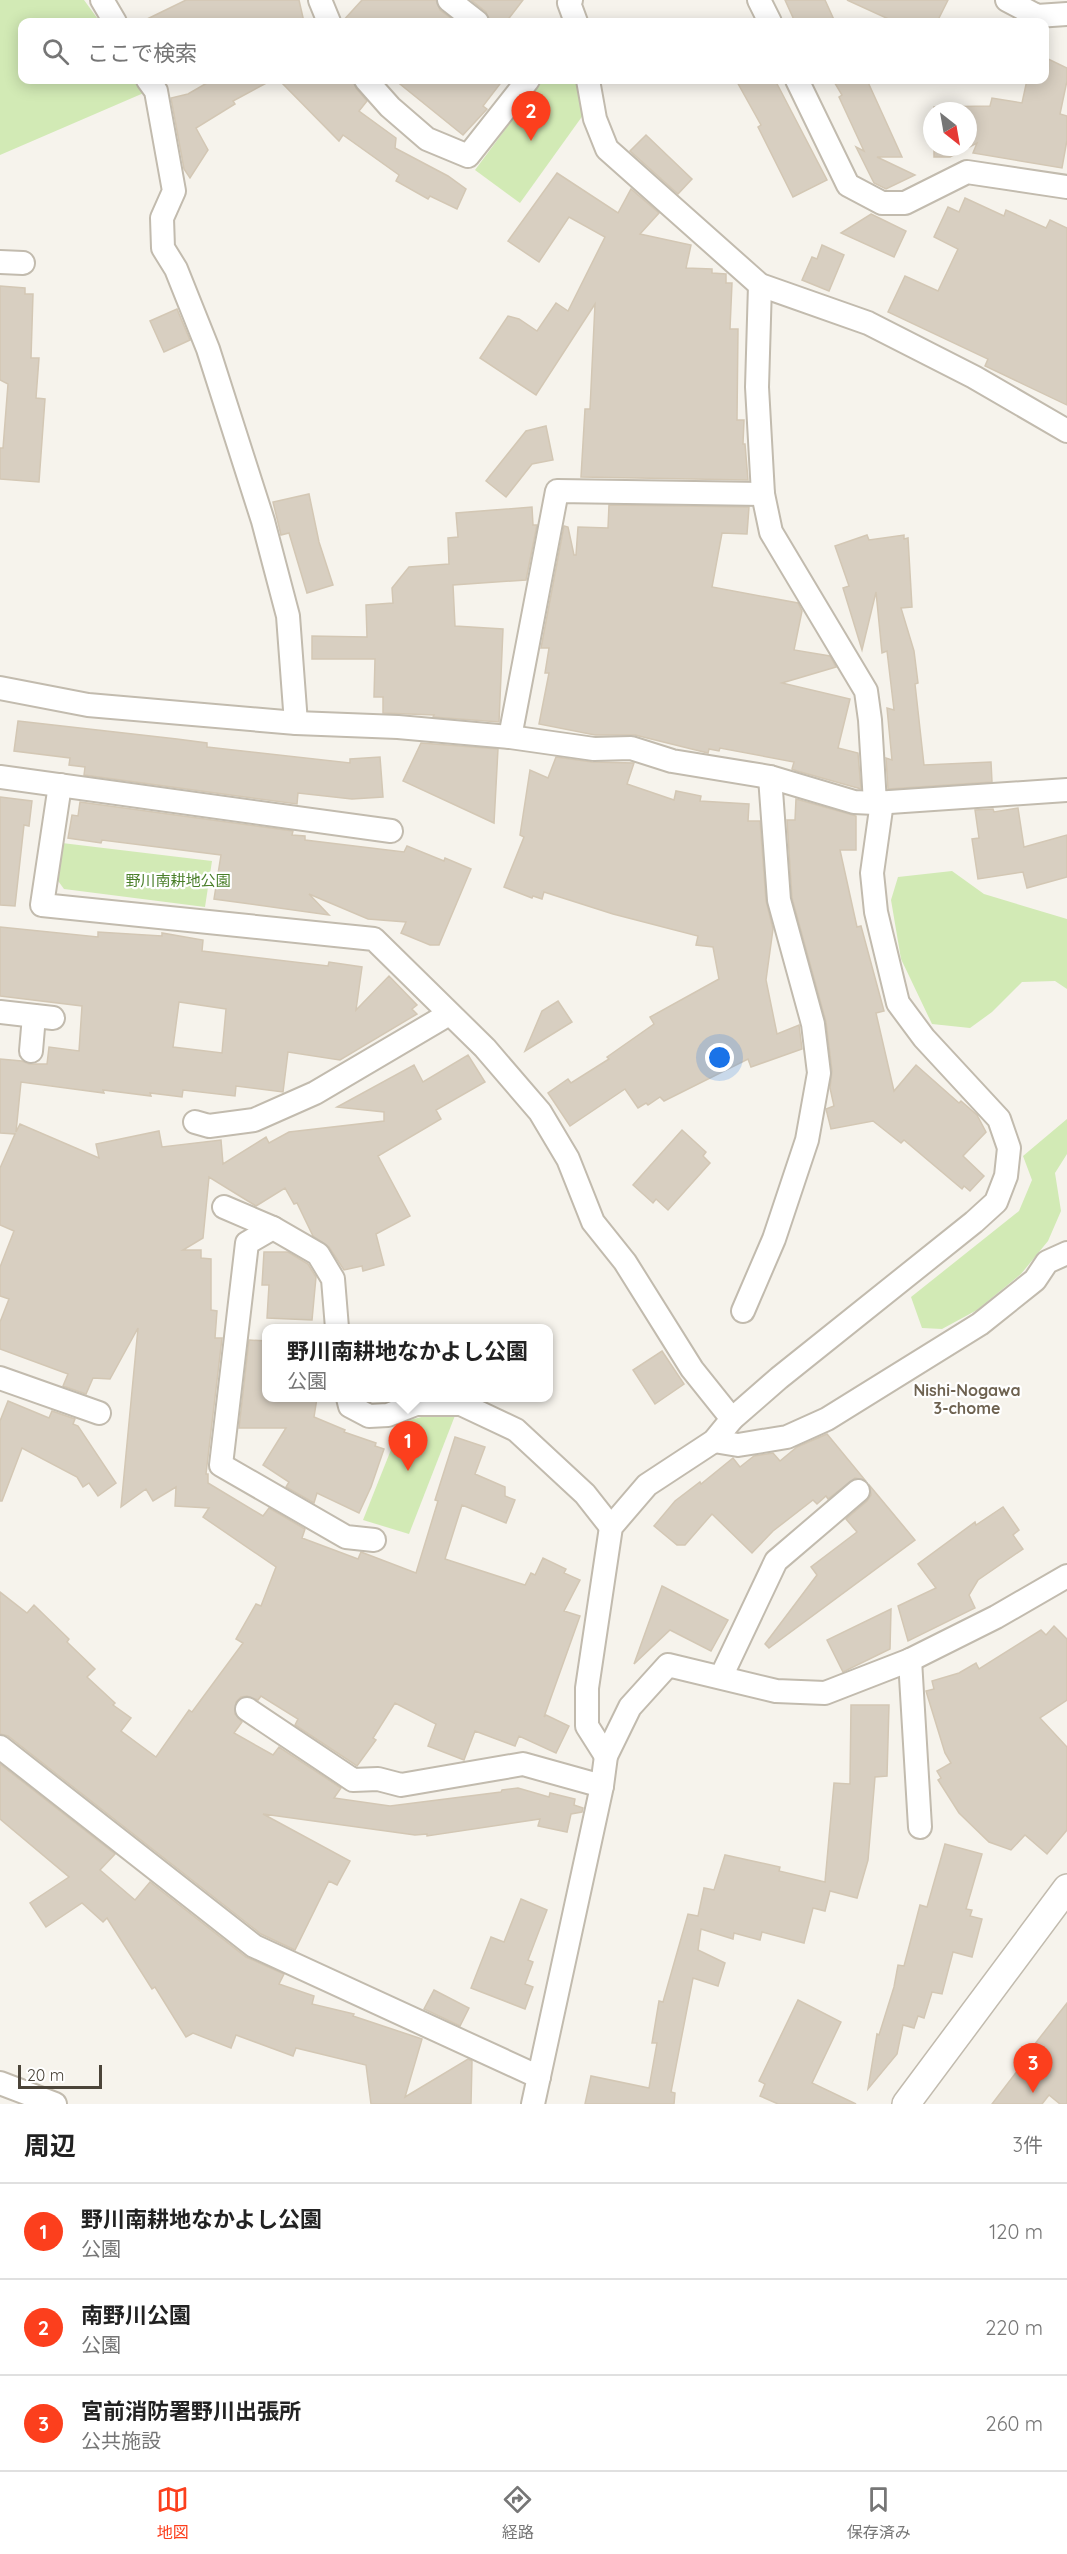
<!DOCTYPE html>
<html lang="ja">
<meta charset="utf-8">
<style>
:root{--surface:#fff;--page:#f2f2f2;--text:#222;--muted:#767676;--line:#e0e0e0;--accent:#fc3f1d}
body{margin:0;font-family:Quicksand,"Noto Sans JP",sans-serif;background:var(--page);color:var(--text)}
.compass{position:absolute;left:923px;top:102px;width:54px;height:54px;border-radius:50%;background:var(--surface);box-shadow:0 3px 15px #0003;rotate:149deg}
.scale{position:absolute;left:18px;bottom:15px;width:84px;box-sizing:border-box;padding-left:6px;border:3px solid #4b4439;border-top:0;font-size:16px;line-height:21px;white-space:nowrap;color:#4b4439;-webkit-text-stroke:4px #fff;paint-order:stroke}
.you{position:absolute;left:720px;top:1058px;width:21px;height:21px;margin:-15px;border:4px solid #fff;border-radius:50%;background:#1a73e8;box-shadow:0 0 0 9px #1a73e833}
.badge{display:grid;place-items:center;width:39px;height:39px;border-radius:50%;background:var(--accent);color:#fff;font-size:20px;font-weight:700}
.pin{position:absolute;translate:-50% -50px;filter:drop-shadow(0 2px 3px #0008)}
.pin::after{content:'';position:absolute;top:32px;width:21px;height:18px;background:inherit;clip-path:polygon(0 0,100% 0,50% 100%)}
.popup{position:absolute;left:262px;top:1324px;width:291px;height:78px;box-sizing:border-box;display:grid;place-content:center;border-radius:12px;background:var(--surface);filter:drop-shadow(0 2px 4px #0005);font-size:20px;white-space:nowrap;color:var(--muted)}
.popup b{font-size:22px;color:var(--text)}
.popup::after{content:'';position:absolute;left:50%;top:100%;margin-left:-12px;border:12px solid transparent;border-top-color:var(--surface)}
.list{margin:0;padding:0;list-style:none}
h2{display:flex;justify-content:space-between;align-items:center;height:78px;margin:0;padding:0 24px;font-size:26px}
h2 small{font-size:20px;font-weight:400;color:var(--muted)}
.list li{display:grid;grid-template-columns:39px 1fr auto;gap:18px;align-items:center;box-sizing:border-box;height:96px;padding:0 24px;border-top:2px solid var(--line)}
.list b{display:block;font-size:22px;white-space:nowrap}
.list p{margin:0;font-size:20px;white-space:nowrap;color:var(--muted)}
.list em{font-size:20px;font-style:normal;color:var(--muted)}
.icon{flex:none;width:33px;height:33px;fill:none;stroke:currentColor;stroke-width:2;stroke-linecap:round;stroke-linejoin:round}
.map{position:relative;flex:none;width:1067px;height:2104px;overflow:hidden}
.search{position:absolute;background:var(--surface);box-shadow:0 3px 15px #0003;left:18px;right:18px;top:18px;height:66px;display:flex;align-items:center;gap:15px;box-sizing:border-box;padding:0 21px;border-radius:12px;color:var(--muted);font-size:22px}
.sheet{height:366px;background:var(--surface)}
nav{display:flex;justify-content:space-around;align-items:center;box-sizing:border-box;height:84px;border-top:2px solid var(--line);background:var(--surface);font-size:16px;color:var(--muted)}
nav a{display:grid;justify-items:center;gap:3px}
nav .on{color:var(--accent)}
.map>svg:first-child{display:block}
</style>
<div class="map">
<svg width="1067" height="2104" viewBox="0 0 1067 2104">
<rect width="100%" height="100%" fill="#f6f3ec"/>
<g fill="#d2eab5">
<path d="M0,0H84L100,22H22V80H138L146,92L0,155Z"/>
<path d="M542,80H579L586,111L520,203L475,170Z"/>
<path d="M62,843L212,861L205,907L64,889L56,878Z"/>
<path d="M952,871L984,894L1067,919V989L1055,981L1022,982L992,1012L970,1028L932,1024L901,959L891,900L898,877Z"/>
<path d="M1067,1119V1154L1055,1173L1061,1211L1048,1241L1021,1274L977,1310L942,1329L922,1328L911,1297L1019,1211L1032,1180L1023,1156Z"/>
<path d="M456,1413L409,1534L363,1520L402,1422L429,1415Z"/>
</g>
<g fill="#d8cfc1" stroke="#d3c7b4" stroke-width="1.5" fill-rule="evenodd">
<path d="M186,0H299L304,22H141Z"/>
<path d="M362,0H436L440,10L456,22H342Z"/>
<path d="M471,0H523L506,22H490L486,12Z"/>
<path d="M785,0H825L835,22H795Z"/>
<path d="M847,0H948L937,22H895Z"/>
<path d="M1044,57L1067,68V81L1060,114L1067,116V140L1062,168L973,153L977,143L950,157H934V147H968V111H934V107L990,106L992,98L1022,103L1027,80H1044Z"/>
<path d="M212,80H272L233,101L235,104L196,128L208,150L190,178L184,169L171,98L188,94Z"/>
<path d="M279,80H353L356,88L367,101L359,111L396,138L395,148L448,176L466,189L457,209L430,196L428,199L396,181L399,175L343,135L339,141Z"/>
<path d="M395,80H503L483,106L487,109L463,135Z"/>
<path d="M736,80H775L827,180L793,197L758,127L761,125Z"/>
<path d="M833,80H867L902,157H877L915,175L886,189L874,183L856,147L864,151L839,97L842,95Z"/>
<path d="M646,135L692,179L678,194L630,151Z"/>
<path d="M557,173L618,213L631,189L659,213L640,234L691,245L686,268L712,269V273L726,274V283H732L730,329H738L737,420H744L743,444H745L748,480L581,477L585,409H590L595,304L536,395L480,358L508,316L519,319L537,331L556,303L568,311L605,237L569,217L539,262L508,241Z"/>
<path d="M965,198L1004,216L1006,210L1046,228L1050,220L1067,228V405L985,366L988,359L888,312L905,276L938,291L958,249L934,237L948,207L959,212Z"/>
<path d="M871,214L906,231L894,257L841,233Z"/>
<path d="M822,245L844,255L829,291L802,280L812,257L817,259Z"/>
<path d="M0,286L25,288V294H33L31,358H39L36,398L45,399L39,482L0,479V448H3L8,384L0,380Z"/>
<path d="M177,309L190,340L164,352L150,321Z"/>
<path d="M546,426L553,460L532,464L506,497L486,481L526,431Z"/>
<path d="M309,494L319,542L333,585L307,593L289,533L281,535L273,502Z"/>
<path d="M609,505L749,507L747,534L722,533L712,587L798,603L802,611L794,650L830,656L836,667L782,683L850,699L838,748L858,753L861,789L797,771L792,769L794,762L720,748L719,751L709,749L708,753L635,735H595L539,724L549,673H545L549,648H541L564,526L568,527L574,555H576L578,527L608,528Z"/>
<path d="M532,507L533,525H537L526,580L453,585L455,626L503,629L499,722L433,717L434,715L383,713V697H374L375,659H312V636L367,637L366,605L393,603L392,588L409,567L449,564L448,538L458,537L456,513Z"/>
<path d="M867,535L869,540L904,535V539L908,538L912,607L901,608L914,651L918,683L915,684L924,765L991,762L992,782L888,789L886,758L892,760L887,708L894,710L887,651L882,653L876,592L862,650L843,588L849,586L835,546Z"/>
<path d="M18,721L177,739L207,743V747L350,763V759L380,757L383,797L352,799L298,793L297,804L84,775L85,767L69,765L70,758L14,751Z"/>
<path d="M421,743L498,749L494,823L403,781Z"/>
<path d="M556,757L592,762L634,763L627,784L674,800L676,791L701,796L700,801L749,804L748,821H760L766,901L773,929L766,980L777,1034L799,1025L802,1049L751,1067L748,1059L664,1101L660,1097L648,1105L646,1103L638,1108L625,1089L570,1126L548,1093L568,1079L571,1083L609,1059L607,1057L654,1024L650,1017L719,979L713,947L696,945L698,936L613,914L544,892L542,899L533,896L532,898L504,887L524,837L520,835L530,770L548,778Z"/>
<path d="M0,797L32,801L29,826L24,825L15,906L0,905Z"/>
<path d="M796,799L856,816V850H840L857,927L861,926L884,1011L876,1013L894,1091L916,1065L959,1103L961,1101L977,1115L986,1132L963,1156L984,1176L970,1191L964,1186L962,1189L904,1140L901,1143L873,1121L831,1129L826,1109L834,1106L830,1088L832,1071L826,1022L792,898L787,820H795Z"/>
<path d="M80,802L293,831L292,835L305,836V840L404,852L407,846L444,861L445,858L471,869L439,945H430L401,933L406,922L368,919L309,894L329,915L214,899L221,855L102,840L101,843L68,838L72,815L78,816Z"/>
<path d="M1018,808L1024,847L1067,835V877L1027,888L1023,872L978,879L972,839L979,838L975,810L993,809L994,812Z"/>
<path d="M0,927L98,937V932L162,936V933L203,940L202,951L328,966L329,962L362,967L356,1010L389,976L417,1005L412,1009L417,1014L340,1060L288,1052L283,1092L236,1086L235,1096L183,1090L182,1097L150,1093L151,1096L103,1090L104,1093L21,1082L16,1132L20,1124L99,1158L96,1144L159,1131L162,1147L221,1140L223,1164L266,1137L269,1143L289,1132L384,1121V1112L337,1107L414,1065L423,1082L468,1055L485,1082L436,1110L441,1119L378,1156L410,1216L376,1234L384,1265L363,1271L362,1266L344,1270L329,1247L313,1236L297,1203L294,1204L285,1188L256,1206L209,1177L203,1238L183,1250H201V1258L211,1259V1310L217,1311L215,1338H222L206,1474H208V1483L263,1516L269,1508L305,1529L302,1538L358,1559L361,1552L416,1573L438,1501L435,1500L455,1437L485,1447L475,1474L505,1487V1496L515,1500L506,1523L462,1505L445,1559L525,1585L531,1573L535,1575L543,1558L566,1569L564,1573L580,1580L564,1611L580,1616L544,1717L546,1715L569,1726L556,1753L519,1736L515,1746L475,1731L464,1760L428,1746L436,1724L395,1703L373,1738L376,1740L357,1766L295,1725L298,1719L261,1696L258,1700L247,1696L241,1697L236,1702L235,1714L242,1722L234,1733L273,1755L279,1747L341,1788L334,1798L390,1806L501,1792L502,1790L518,1788L549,1797L550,1793L575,1799L574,1805L583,1808L582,1812L571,1814L567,1832L538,1826L540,1819L427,1836V1834L415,1835L263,1814L350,1861L337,1885L329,1881L295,1950L261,1934L8,1736L0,1734V1592L27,1613L34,1605L69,1639L67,1642L95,1669L87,1677L115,1703L113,1705L131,1718L121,1731L156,1757L189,1710L192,1712L243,1643L236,1639L256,1604L261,1606L276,1567L203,1517L209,1508L175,1506L176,1487L153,1501L146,1489L121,1507L138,1328L110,1379L93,1378L86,1394L63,1386L68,1374L0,1349V1322L9,1299L0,1296V1267L14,1231L0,1225V1168L15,1134L0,1133V1059L22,1061L29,1064H47L49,1047L79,1051L82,1006L0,996ZM179,1002L226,1009L222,1053L173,1047Z"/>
<path d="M558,1001L572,1022L525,1051L542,1011Z"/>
<path d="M682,1130L706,1152L703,1156L710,1163L668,1210L656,1199L653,1203L633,1185Z"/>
<path d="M264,1252H288L308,1264L316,1277L312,1320L267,1318L269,1285H262Z"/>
<path d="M249,1340L267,1341V1398H317L314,1417L345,1430L344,1432L376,1443L375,1446L384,1449L371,1487L359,1513L317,1493L314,1503L286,1487L289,1482L263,1465L286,1428H239Z"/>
<path d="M662,1351L684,1384L655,1404L633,1370Z"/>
<path d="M8,1401L49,1418L52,1411L75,1419L73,1424L78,1426L116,1483L98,1496L89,1483L83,1487L77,1477L22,1448L2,1501H0V1421Z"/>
<path d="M827,1434L865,1480L855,1478L828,1499L826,1496L817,1504L813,1500L773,1531L752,1553L712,1514L685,1545H677L654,1526L675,1501L700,1482L701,1484L733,1458L740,1467L754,1456L773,1453L780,1461L797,1447Z"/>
<path d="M870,1486L915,1540L769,1648L765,1644L817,1575L811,1567L857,1532L846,1519L867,1501L871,1495Z"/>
<path d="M1003,1507L1019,1530L1013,1535L1023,1549L978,1580L969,1595L975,1608L908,1641L898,1606L936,1588L918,1564L975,1522L976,1525Z"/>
<path d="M662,1586L728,1620L711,1651L670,1630L634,1664Z"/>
<path d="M891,1609L890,1649L843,1672L827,1640Z"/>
<path d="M1054,1626L1067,1639V1700L1040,1718L1067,1747V1830L1047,1854L1025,1835L1011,1850L989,1842L959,1813L938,1780L941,1778L937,1771L951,1763L945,1753L926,1691L934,1689L932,1681L959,1673L976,1663L979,1669L1041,1630L1046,1635Z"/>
<path d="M851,1705H889L887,1776L875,1777L868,1860L857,1898L830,1891L825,1911L813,1908L804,1943L762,1932L760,1940L734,1933L733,1939L701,1929L698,1950L725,1963L718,1986L693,1978L671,2092L675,2093L674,2104H585L591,2076L649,2088L657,2043H652L659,2001L663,2002L688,1914L698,1916L704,1888L714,1890L725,1855L780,1867L779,1871L825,1882L834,1783L850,1784Z"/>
<path d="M0,1764L115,1854L100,1870L135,1900L150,1882L246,1957L284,1974L279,1984L314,1996L312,2004L354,2014L353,2016L422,2039L405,2097L468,2059L472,2061L471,2104H371L366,2065L296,2048L293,2056L236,2035L231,2048L193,2033L186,2037L155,1987L152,1989L107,1918L103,1922L82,1903L46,1927L30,1903L69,1877L0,1819Z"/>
<path d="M945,1844L982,1854L966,1909L972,1910L970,1916L982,1919L972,1957L953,1952L942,1994L932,1992L924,2018L918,2016L914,2028L903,2025L897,2054L868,2089L877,2034L879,2035L894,1987L898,1965L904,1966L920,1905L927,1907Z"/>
<path d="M521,1899L547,1910L528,1960L533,1962L525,1984L533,1987L525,2009L471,1988L491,1937L504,1942Z"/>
<path d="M434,1990L469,2008L460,2026L424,2009Z"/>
<path d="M798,2000L841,2022L812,2083L856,2104H778L760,2096L765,2084L759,2081Z"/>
<path d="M1067,2003V2104H1060L1049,2095L1042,2104H992L1018,2070L1016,2068Z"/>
</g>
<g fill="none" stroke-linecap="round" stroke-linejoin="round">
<defs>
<g id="minor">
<path d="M102,0L115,22"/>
<path d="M320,0L329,22"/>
<path d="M449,0L477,22"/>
<path d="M571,0L569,3L576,22"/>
<path d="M759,0L770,22"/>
<path d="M1007,0L1037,16L1067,14"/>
<path d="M148,80L156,91L174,191L162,218L163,248L176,269L208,349L263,521L288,616L296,723"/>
<path d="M366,80L390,107L427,139L468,156L528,80"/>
<path d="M588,80L595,119L607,149L760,285L868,323L974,377L1067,431"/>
<path d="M797,80L848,185L882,203H905L967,172L1067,187"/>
<path d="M0,262L23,263"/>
<path d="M760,285L757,387L763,494L771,532L866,691L870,720L875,803"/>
<path d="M0,688L88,705L296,723L398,727L510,737L594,749L631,748L672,761L770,777L854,802L875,803L1067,790"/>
<path d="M510,737L557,491L763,494"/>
<path d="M0,777L391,831"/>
<path d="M60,785L42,905L374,939L485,1048L540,1112L568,1159L593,1222L625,1262L692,1369L732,1419"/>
<path d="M0,1012L53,1018"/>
<path d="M31,1051L34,1016"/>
<path d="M195,1122L209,1126L254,1120L315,1093L449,1014"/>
<path d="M224,1207L273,1228"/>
<path d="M743,1311L774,1239L807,1140L819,1073L813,1024L779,900L770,777"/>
<path d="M337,1328L333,1279L318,1254L273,1228L247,1243L221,1465L346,1537L374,1540"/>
<path d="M0,1378L99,1413"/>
<path d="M348,1398L350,1406L369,1416L388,1415L416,1404H461L516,1430L585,1494L611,1527"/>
<path d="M714,1441L738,1445L787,1437L827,1419L980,1324L1035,1280L1047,1262L1067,1253"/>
<path d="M910,1660L920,1827"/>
<path d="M721,1677L776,1561L858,1491"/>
<path d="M247,1709L353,1780L378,1779L401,1785L523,1764L602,1786"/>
<path d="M0,1747L254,1946L539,2077"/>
<path d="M606,1756L587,1726V1688L611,1527L647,1485L714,1441L732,1419L779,1378L974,1222L996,1202L1006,1176L1009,1148L999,1119L924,1038L898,1003L876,912L872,873L882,802"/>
<path d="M0,2083L55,2104"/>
<path d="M533,2104L602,1786L606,1756L630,1707L668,1665L776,1691L825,1693L910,1660L996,1617L1067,1576"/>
</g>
<path id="tertiary" d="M906,2104L1067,1888"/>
</defs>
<use href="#minor" stroke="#c2bbae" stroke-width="26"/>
<use href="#tertiary" stroke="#c2bbae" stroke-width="30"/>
<use href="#minor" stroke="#fff" stroke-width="22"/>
<use href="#tertiary" stroke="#fff" stroke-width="27"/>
</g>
<g text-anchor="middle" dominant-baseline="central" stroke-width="4.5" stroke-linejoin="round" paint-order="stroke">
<g font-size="15" fill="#4a7f2a" stroke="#fff">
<text x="178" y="880">野川南耕地公園</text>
</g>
<g font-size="16" font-weight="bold" fill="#6e6250" stroke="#fff">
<text x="967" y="1390">Nishi-Nogawa<tspan x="967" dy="18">3-chome</tspan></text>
</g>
</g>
</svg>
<svg class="compass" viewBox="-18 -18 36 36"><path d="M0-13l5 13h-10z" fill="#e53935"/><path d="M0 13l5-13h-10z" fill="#767676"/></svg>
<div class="scale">20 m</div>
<div class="you"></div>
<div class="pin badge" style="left:408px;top:1471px">1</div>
<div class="popup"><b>野川南耕地なかよし公園</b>公園</div>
<div class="pin badge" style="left:531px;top:141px">2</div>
<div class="pin badge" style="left:1033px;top:2093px">3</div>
<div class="search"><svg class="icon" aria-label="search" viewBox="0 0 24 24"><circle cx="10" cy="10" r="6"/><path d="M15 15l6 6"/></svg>ここで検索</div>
</div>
<section class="sheet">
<h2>周辺<small>3件</small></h2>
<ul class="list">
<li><span class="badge">1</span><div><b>野川南耕地なかよし公園</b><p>公園</p></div><em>120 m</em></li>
<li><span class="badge">2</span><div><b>南野川公園</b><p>公園</p></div><em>220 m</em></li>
<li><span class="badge">3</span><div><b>宮前消防署野川出張所</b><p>公共施設</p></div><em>260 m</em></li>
</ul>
</section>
<nav>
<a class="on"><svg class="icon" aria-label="map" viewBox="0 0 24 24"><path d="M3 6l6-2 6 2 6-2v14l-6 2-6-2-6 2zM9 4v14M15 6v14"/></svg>地図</a>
<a><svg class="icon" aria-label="directions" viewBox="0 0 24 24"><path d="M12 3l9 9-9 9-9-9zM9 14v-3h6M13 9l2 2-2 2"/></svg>経路</a>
<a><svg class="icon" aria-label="saved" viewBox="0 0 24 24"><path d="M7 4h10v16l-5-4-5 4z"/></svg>保存済み</a>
</nav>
